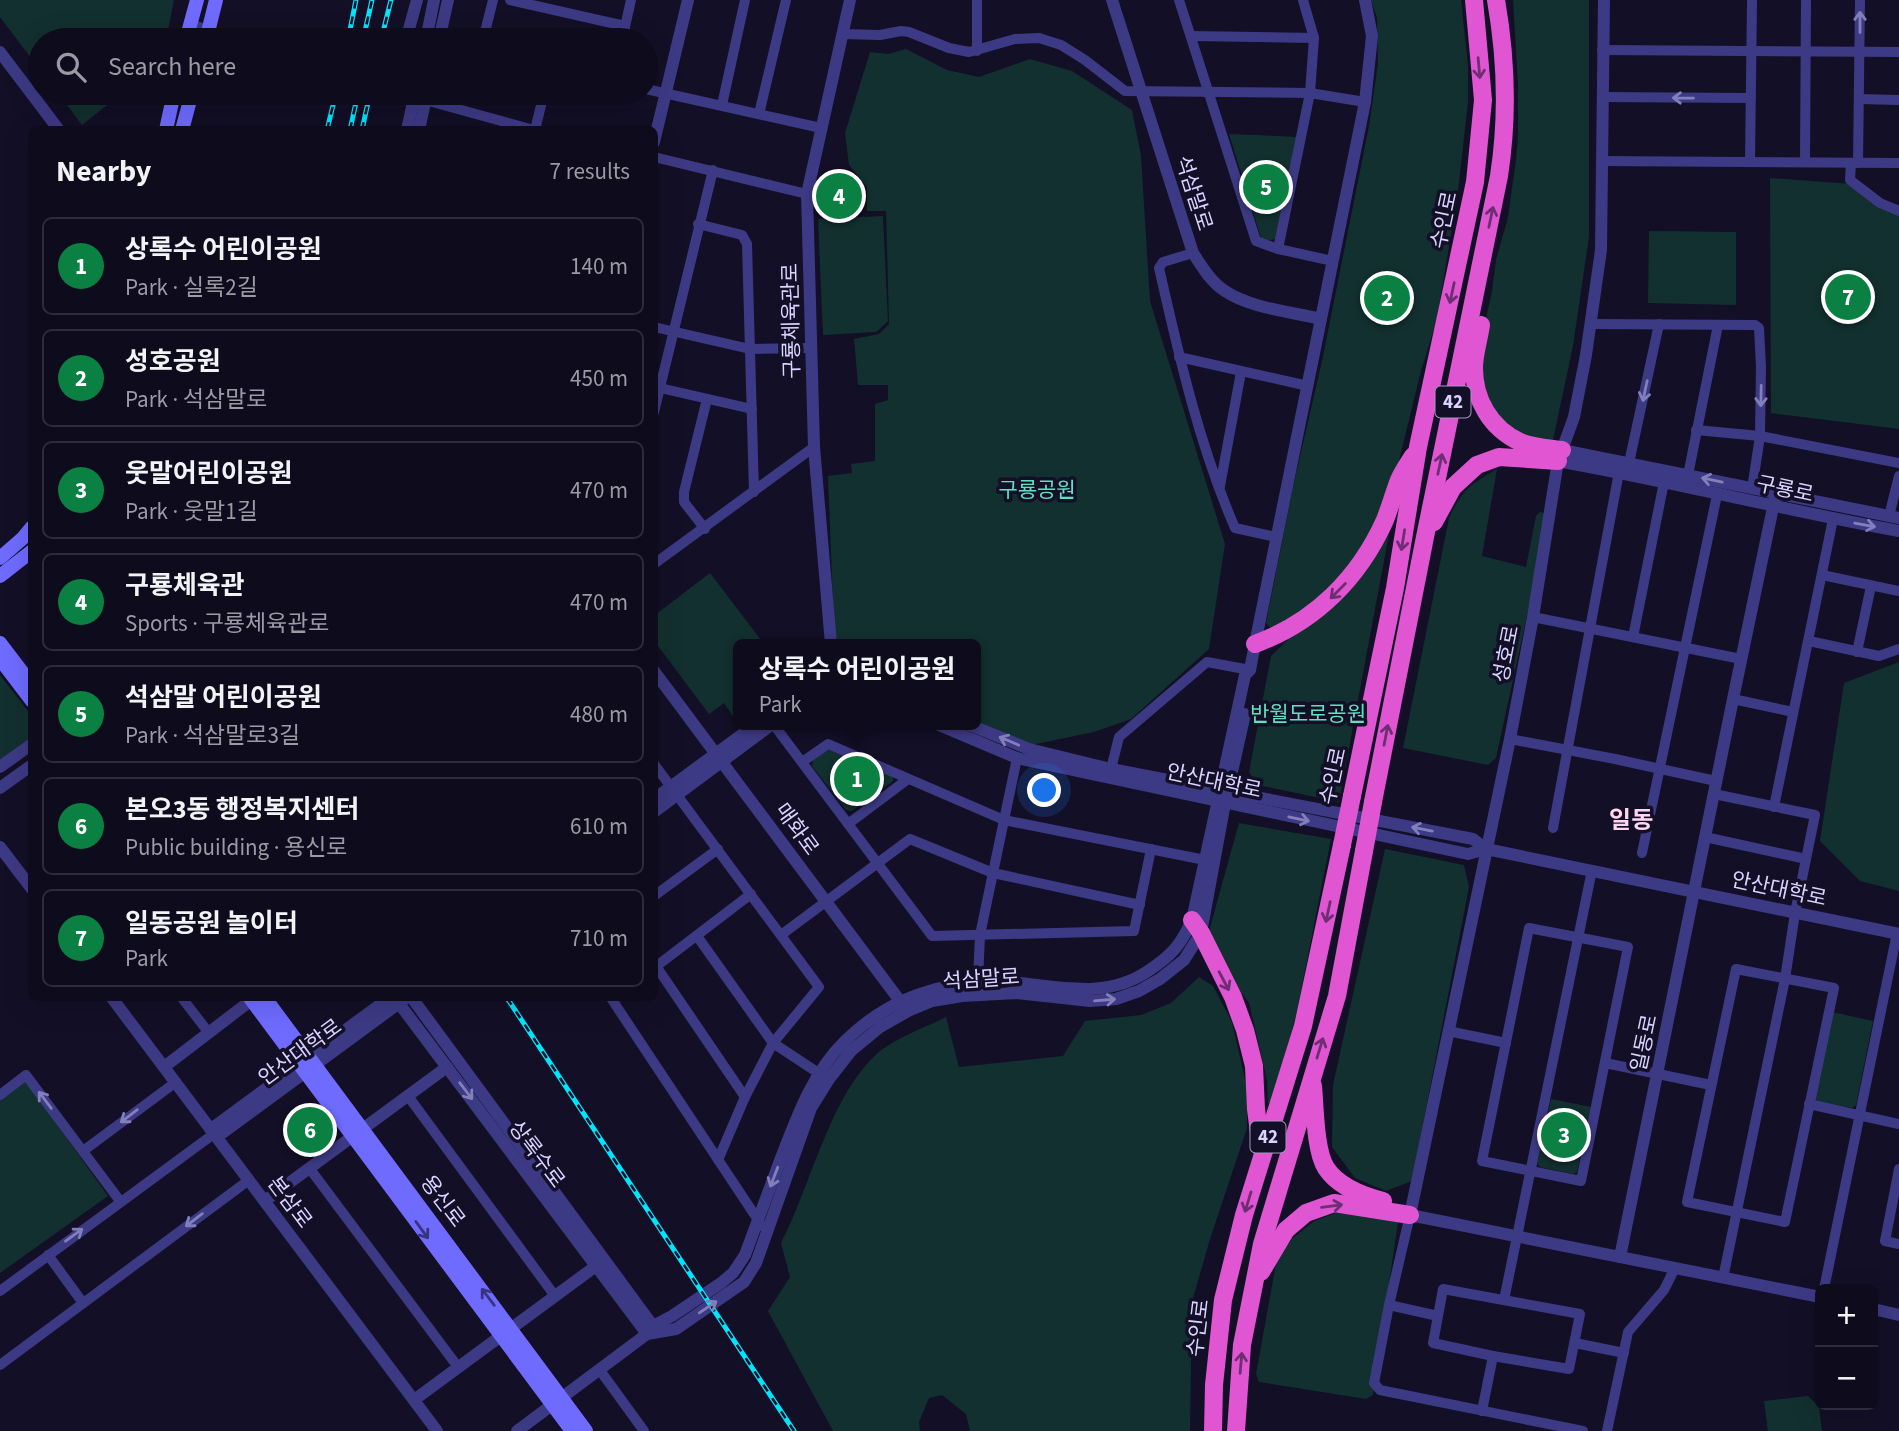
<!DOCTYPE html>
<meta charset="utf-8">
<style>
:root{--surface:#0e0b1c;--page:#1c1929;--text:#f1f3f6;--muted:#9b9ba3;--line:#2e2b3b;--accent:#0b8043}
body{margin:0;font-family:"Source Sans 3","Noto Sans KR",sans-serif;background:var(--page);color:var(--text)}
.controls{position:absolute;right:21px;bottom:21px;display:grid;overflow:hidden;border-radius:10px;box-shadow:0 7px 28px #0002}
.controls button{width:63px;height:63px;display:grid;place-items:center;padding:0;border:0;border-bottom:2px solid var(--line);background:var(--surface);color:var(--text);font:35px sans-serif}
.you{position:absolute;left:1045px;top:791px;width:24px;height:24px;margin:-18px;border:5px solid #fff;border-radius:50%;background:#1a73e8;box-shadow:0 0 0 10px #1a73e833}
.badge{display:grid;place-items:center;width:46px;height:46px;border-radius:50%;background:var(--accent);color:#fff;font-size:23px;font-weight:700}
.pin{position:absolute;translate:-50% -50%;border:4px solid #fff;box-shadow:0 2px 7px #0006}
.popup{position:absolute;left:733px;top:639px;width:248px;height:91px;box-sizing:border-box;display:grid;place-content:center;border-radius:10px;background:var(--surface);filter:drop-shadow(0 2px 5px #0005);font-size:23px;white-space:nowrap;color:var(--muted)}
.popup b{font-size:26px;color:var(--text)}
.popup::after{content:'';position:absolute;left:50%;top:100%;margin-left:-14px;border:14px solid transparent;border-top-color:var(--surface)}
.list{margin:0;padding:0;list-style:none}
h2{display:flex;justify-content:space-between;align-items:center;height:91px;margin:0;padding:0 28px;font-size:30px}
h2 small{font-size:23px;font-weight:400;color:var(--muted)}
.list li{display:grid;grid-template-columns:46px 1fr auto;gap:21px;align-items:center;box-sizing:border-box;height:98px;margin:0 14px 14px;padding:0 14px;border:2px solid var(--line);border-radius:10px}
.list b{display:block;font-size:26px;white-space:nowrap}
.list p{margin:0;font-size:23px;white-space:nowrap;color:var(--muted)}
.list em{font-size:23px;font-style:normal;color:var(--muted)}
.icon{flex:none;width:38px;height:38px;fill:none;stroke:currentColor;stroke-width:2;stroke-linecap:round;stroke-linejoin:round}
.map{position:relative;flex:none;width:1899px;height:1431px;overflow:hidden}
.search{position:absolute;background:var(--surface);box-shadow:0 7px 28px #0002;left:28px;top:28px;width:630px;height:77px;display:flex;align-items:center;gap:18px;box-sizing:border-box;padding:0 24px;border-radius:38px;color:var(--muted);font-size:26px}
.panel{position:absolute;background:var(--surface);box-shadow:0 7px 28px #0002;left:28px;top:126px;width:630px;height:875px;border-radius:10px}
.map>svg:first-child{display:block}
</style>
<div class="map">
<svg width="1899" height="1431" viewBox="0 0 1899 1431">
<rect width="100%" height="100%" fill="#130f26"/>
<g fill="#12302f">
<path d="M0,0H174L166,40H40V70L0,17Z"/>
<path d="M1371,0H1461L1468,65V102L1458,192L1437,319L1421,371L1395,477L1362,554L1348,575L1275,632L1266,623L1293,487L1322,361L1369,126L1378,63L1377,18Z"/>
<path d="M1513,0H1589V237L1573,346L1553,440L1549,447L1495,419L1477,359L1492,291L1496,260L1508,217L1516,160L1518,138V85Z"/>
<path d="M906,49L947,70L979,77L1030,59L1072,71L1132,110L1141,156L1150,301L1225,544L1209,649L1131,719L1094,732L1031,745L976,721V644H838L834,629L828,476L852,473L851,464L875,461V404L888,400V385H858L854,339L879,334L889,324L886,211H867V187L849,165L845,133L870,52L888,54Z"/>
<path d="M58,93H122L82,125Z"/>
<path d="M1229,134L1298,137L1275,239L1267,241L1261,238Z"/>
<path d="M1770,178L1852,184L1899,213V429L1771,413Z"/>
<path d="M883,216L888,321L876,332L823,335L818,219Z"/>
<path d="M1649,231L1736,232V305L1648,303Z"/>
<path d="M1497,469L1482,556L1526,567L1536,516L1540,512L1549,514L1496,758L1488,765L1403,748L1449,518C1462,490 1471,484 1497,469Z"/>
<path d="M1389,534L1339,802L1258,785L1249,772L1271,656L1295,633L1343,595Z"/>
<path d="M710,573L764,644H738V715L734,718L724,703L709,714L655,642V615Z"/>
<path d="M1899,662V891L1860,881L1820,841L1844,683Z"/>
<path d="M0,675L32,716L31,739L0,762Z"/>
<path d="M827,749L893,777V781L852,811L846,810L812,766L813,759Z"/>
<path d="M1239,823L1331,839L1297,1011L1273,1098L1268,1104L1267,1080L1249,1003L1214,954L1209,931Z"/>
<path d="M1385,849L1464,865L1469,887L1412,1181L1386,1191L1355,1178L1332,1147L1333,1085Z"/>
<path d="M1199,977L1213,986L1232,1022L1247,1088V1128L1210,1239L1192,1302L1190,1431H970L966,1414L942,1395L929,1398L919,1422L920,1431H833L768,1311L790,1277L781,1243C811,1186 830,1094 879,1052C894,1039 928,1026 946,1017L959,1067L1063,1056L1085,1021L1141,1015L1171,1003Z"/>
<path d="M1832,1012L1873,1021L1856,1105L1852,1108L1817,1101L1814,1097Z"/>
<path d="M23,1077L108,1196L0,1273V1093Z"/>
<path d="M1551,1099L1591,1107L1577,1172L1573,1174L1540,1167L1537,1163Z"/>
<path d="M1336,1213L1364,1215L1398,1222L1373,1395L1366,1399L1259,1382L1256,1374L1277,1258L1292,1239L1314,1221Z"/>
<path d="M1808,1396L1819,1407L1822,1431H1768L1764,1401Z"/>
</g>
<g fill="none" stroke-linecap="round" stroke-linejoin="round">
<g stroke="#3d3a85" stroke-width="10">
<path d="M510,0L625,26"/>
<path d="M977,0V51"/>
<path d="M1179,0L1256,241L1278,249L1333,261"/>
<path d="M842,34L880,35L901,31L909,32L949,48L969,52L1015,39L1039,38L1061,45L1085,60L1125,91L1310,93L1365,102"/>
<path d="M1191,36L1314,38"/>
<path d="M483,40L493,0"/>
<path d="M622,40L631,0"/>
<path d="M1602,50L1899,52"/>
<path d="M646,89L821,128"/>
<path d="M1602,97L1751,98"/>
<path d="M1859,99L1899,100"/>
<path d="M425,100L534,130"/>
<path d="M722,105L745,0"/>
<path d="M759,114L786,0"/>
<path d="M535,130L544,93"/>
<path d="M654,157L807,194"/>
<path d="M1601,161L1899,163"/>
<path d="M1750,162L1752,0"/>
<path d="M1805,162L1806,0"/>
<path d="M1851,163L1850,180L1880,203L1899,211"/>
<path d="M1858,163L1860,0"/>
<path d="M698,224L742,235L747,244L754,492"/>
<path d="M1278,249L1310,93L1314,38L1303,0"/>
<path d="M1193,253L1163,262L1159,268C1179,356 1199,445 1235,528L1276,537"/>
<path d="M1591,324L1755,325L1759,328L1761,367L1760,436L1752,489"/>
<path d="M654,327L750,349L811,348"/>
<path d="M1179,357L1308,386"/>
<path d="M660,388L752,409"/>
<path d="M654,412L713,170"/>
<path d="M1696,430L1760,436L1899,463"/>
<path d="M1629,463L1659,324"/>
<path d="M1688,475L1718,325"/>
<path d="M1220,486L1241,372"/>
<path d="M1889,516L1899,476"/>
<path d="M705,529L684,502V492L707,399"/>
<path d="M654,564L814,447"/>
<path d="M1822,575L1899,591"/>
<path d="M1533,617L1741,659"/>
<path d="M1633,637L1664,482"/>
<path d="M1809,641L1879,656L1899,649"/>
<path d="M1857,652L1871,586"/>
<path d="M1733,699L1793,712"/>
<path d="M774,725L932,936L1134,931L1151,849"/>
<path d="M1510,739L1615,759L1716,781"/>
<path d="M802,762L828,744L1004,820L1205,860"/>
<path d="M654,764L819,987L773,1043L745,1097L718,1160"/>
<path d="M1111,769L1119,737L1207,662L1250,670"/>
<path d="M1714,794L1815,815L1795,913L1785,979L1723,1278"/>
<path d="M1774,807L1833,519"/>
<path d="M848,824L908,779"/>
<path d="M1553,828L1619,472"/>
<path d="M1705,837L1806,859"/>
<path d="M1642,853L1717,495"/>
<path d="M654,896L718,849"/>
<path d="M1529,928L1628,947L1581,1181L1482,1161Z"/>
<path d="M781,935L910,839L993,873L1140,905"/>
<path d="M697,936L773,1043L820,1074"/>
<path d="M656,966L745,1097"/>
<path d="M654,968L751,894"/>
<path d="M1736,969L1834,988L1785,1222L1687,1202Z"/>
<path d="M978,981L980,935L1017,758"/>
<path d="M182,998L209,1033"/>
<path d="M611,998L762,1226"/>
<path d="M1448,1031L1506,1043"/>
<path d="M1605,1063L1711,1085"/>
<path d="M0,1095L26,1075L120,1201"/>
<path d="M408,1096L555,1296"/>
<path d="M1809,1104L1899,1124"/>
<path d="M83,1151L176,1082"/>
<path d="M310,1169L458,1367"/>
<path d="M1899,1169L1885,1241L1899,1244"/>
<path d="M1410,1215L1389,1305L1374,1383L1380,1390L1583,1431"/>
<path d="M48,1255L83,1303"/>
<path d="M1443,1289L1580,1314L1569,1369L1493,1356L1433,1343Z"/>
<path d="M1824,1289L1897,933"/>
<path d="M0,1291L215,1133"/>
<path d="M1504,1300L1592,870"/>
<path d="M1389,1305L1438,1316"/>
<path d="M1575,1343L1624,1353"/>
<path d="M0,1365L249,1180"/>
<path d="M599,1369L644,1431"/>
<path d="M1482,1411L1493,1356"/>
<path d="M1607,1431L1628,1332L1664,1290L1675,1268"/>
</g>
<g stroke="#3d3a85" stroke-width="12">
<path d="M1112,0L1193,253C1202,267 1211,282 1225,291C1250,308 1292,312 1321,319"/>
<path d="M1604,0L1601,250L1586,355L1574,417L1558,461L1533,617L1510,739L1410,1215L1820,1297"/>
<path d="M190,25L233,40"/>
<path d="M406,40L417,0"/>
<path d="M426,40L434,0"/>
<path d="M439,40L448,0"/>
<path d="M0,52L59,130"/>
<path d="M407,130L415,93"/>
<path d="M419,130L427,93"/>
<path d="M654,142L688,0"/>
<path d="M1562,450L1899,518"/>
<path d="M1558,461C1673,482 1785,510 1899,531"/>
<path d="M831,644L814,447L807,194L850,0"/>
<path d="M654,671L903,1005"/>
<path d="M939,725L1017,758L1468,854L1486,849L1899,934"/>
<path d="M970,725L1029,749L1111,769L1473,839L1486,849"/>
<path d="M0,767L32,744"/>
<path d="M0,788L32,765"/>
<path d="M654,799L755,725"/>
<path d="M654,812L771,725"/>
<path d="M0,847L32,889"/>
<path d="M112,998L437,1431"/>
<path d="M395,998L647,1334L676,1329L744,1282L756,1263L811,1108L829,1079L851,1051L880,1027L908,1011L932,1001L962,996L1017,993L1090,1001L1116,999L1139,991L1160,979L1184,960L1201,933L1225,803L1245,714"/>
<path d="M412,998L653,1326"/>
<path d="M164,1067L245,1005"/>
<path d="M211,1129L389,998"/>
<path d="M217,1137L406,998"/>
<path d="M266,1200L447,1067"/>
<path d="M1620,1257L1733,699L1776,493"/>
<path d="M1873,1309L1899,1315"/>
<path d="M414,1400L596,1266"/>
<path d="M517,1431L647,1334L653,1326L672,1316L721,1283L733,1273L745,1255C756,1226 767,1196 778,1166C795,1122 811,1074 845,1041C884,1003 925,988 978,981C992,979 1006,981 1020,983C1065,988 1108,998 1148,971C1171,956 1181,945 1192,920L1245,675L1250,670L1255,644L1365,102L1372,36L1365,0"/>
</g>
<g stroke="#6f6bff" stroke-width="14">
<path d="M186,40L197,0"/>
<path d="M206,40L216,0"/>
<path d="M166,130L174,93"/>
<path d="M182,130L192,93"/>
<path d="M0,558L23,538L32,527"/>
<path d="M0,576L32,551"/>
<path d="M250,998L572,1431"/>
<path d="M265,998L586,1431"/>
</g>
<g stroke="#e055d1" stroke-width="18">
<path d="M1481,325C1479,339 1474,354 1474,368C1474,399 1490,428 1520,442C1533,447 1548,448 1562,450"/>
<path d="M1434,522L1453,487L1477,465L1499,457L1558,461"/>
<path d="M1255,644C1315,622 1359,578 1385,520C1390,507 1394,493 1399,480C1403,471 1408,464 1413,456"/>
<path d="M1352,796L1395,588L1418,447L1475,182L1483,100L1474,0"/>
<path d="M1373,802L1425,537L1499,176C1508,118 1506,57 1496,0"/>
<path d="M1192,920L1201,933L1233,997L1245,1030L1254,1066L1256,1109L1261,1148"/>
<path d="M1313,1086C1315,1107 1315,1151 1326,1168C1338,1186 1363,1196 1383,1201"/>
<path d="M1261,1272L1286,1230L1306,1213L1334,1203L1410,1215"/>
<path d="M1213,1431L1214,1385L1223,1300L1244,1215L1303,1026L1342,845"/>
<path d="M1236,1431L1242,1345L1262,1244L1337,996L1364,851"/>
</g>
<defs>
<g id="rail">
<path d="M348,40L356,0"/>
<path d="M363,40L372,0"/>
<path d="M381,40L391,0"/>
<path d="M327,130L336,93"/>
<path d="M350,130L358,93"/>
<path d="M362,130L370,93"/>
<path d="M507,998L794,1431"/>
</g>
</defs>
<use href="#rail" stroke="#00e5ff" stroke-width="5"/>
<use href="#rail" stroke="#130f26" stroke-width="2.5" stroke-dasharray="8" stroke-linecap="butt"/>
<g stroke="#6f6bff" stroke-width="14">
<path d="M0,643L32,685"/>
<path d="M0,659L32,701"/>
</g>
<g stroke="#e055d1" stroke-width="18">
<path d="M1342,845L1352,796"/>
<path d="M1364,851L1373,802"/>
</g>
</g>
<defs><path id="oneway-shaft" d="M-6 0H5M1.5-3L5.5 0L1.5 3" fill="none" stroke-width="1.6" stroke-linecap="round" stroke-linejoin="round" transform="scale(1.75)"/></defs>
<g stroke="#837fbc">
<use href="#oneway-shaft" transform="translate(1860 22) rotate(-90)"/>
<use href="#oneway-shaft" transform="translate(1683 98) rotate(-179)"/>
<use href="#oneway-shaft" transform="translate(1645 391) rotate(102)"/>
<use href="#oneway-shaft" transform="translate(1761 396) rotate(91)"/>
<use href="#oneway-shaft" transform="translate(1712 480) rotate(-168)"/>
<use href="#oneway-shaft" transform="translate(1865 525) rotate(10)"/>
<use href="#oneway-shaft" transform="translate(1009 741) rotate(-157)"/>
<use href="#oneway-shaft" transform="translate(1299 819) rotate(12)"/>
<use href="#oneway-shaft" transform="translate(1422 829) rotate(-169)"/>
<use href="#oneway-shaft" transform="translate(1105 1000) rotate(-5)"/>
<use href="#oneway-shaft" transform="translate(466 1091) rotate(53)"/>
<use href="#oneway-shaft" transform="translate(45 1100) rotate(-127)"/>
<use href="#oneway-shaft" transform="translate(129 1116) rotate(143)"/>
<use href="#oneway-shaft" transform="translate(774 1177) rotate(111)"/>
<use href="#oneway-shaft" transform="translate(194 1220) rotate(143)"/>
<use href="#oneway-shaft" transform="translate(74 1235) rotate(-36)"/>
<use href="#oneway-shaft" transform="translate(708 1307) rotate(-34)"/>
</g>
<g stroke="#6f2e73">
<use href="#oneway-shaft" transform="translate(1479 68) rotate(85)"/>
<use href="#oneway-shaft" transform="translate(1491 217) rotate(-78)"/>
<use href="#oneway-shaft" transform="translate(1452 293) rotate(102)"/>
<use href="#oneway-shaft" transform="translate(1440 464) rotate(-78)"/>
<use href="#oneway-shaft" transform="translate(1403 540) rotate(99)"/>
<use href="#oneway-shaft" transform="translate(1338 591) rotate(135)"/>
<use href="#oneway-shaft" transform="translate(1386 735) rotate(-79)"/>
<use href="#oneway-shaft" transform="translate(1328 912) rotate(102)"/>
<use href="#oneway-shaft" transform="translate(1224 981) rotate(62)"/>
<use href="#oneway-shaft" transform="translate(1320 1048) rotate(-73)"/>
<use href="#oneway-shaft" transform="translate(1248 1202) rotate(107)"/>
<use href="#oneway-shaft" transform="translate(1332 1206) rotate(-8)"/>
<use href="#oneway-shaft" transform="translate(1241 1363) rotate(-85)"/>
</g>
<g stroke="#38347d">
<use href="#oneway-shaft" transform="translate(422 1230) rotate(54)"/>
<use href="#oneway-shaft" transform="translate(488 1297) rotate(-127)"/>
</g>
<g text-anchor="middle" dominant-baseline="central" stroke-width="7" stroke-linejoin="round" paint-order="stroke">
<g fill="#130f26" stroke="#9e99be" stroke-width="2">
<rect x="1435.5" y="386.5" width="35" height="31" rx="5"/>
<rect x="1250.5" y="1121.5" width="35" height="31" rx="5"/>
</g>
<g font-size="19" font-weight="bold" fill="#d9d4ff">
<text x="1453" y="402">42</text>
<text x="1268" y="1137">42</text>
</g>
<g font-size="21" fill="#d9d4ff" stroke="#130f26">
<text transform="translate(1194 193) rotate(72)">석삼말로</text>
<text transform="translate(1444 220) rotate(-78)">수인로</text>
<text transform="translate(791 321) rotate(-91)">구룡체육관로</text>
<text transform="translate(1785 489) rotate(12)">구룡로</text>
<text transform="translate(1506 654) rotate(-79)">성호로</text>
<text transform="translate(1333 776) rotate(-78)">수인로</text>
<text transform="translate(1214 781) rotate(12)">안산대학로</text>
<text transform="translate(797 829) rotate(54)">매화로</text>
<text transform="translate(1779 889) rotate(12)">안산대학로</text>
<text transform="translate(981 979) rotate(-4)">석삼말로</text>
<text transform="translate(1644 1043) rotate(-78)">일동로</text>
<text transform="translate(300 1052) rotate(-36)">안산대학로</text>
<text transform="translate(537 1154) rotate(53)">상록수로</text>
<text transform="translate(443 1201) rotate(53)">용신로</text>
<text transform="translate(290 1202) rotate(53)">본삼로</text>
<text transform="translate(1198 1328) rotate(-83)">수인로</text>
</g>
<g font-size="21" fill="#5fe0c0" stroke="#130f26">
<text x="1037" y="490">구룡공원</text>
<text x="1308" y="714">반월도로공원</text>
</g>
<g font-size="24" font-weight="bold" fill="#ffd6f0" stroke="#130f26">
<text x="1631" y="820">일동</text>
</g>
</g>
</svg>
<div class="controls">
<button>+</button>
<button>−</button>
</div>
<div class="you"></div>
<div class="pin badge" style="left:857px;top:779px">1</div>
<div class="popup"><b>상록수 어린이공원</b>Park</div>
<div class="pin badge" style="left:1387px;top:298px">2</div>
<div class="pin badge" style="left:1564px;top:1135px">3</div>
<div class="pin badge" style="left:839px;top:196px">4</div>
<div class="pin badge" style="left:1266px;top:187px">5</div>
<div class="pin badge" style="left:310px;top:1130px">6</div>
<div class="pin badge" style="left:1848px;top:297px">7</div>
<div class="search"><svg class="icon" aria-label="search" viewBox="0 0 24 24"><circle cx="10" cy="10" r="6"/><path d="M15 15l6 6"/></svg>Search here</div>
<section class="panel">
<h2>Nearby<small>7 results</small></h2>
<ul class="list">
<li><span class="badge">1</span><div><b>상록수 어린이공원</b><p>Park · 실록2길</p></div><em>140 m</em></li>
<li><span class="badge">2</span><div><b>성호공원</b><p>Park · 석삼말로</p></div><em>450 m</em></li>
<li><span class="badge">3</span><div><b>웃말어린이공원</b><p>Park · 웃말1길</p></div><em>470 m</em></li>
<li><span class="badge">4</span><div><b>구룡체육관</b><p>Sports · 구룡체육관로</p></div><em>470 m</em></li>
<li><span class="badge">5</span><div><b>석삼말 어린이공원</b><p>Park · 석삼말로3길</p></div><em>480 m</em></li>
<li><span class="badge">6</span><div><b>본오3동 행정복지센터</b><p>Public building · 용신로</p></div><em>610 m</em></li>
<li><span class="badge">7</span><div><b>일동공원 놀이터</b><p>Park</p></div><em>710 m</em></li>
</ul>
</section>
</div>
